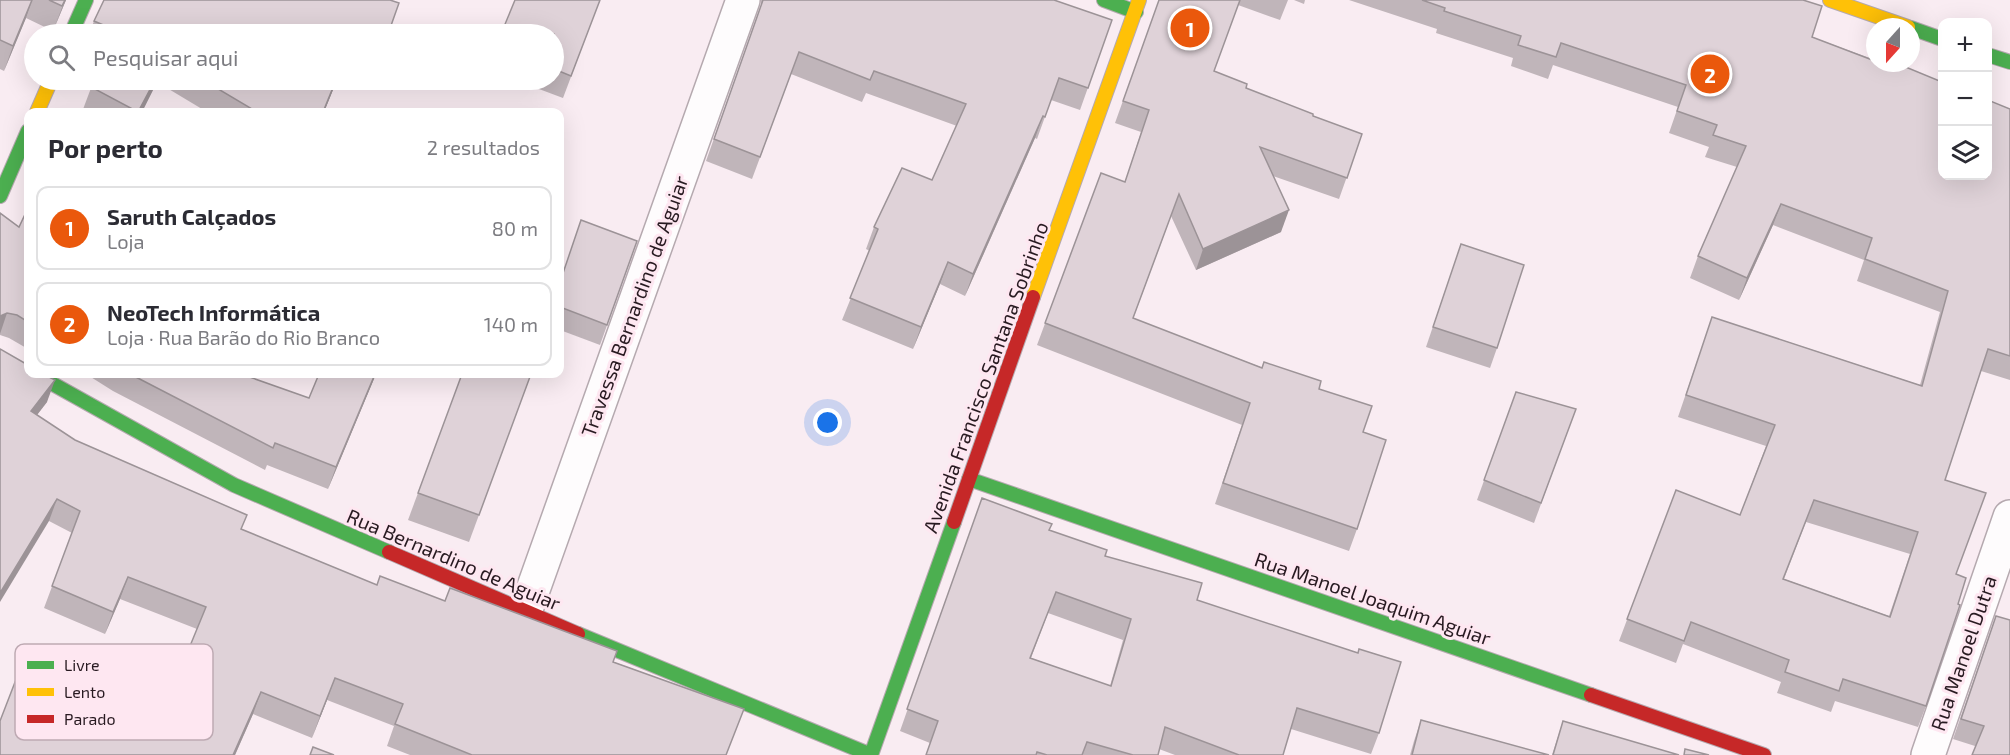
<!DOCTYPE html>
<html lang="pt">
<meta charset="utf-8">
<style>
:root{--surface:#fff;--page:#f7f7f7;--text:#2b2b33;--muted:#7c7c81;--line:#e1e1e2;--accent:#ea580c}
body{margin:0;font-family:"Exo 2",sans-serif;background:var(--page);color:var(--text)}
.controls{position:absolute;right:18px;top:18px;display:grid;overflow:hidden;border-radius:12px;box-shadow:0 6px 24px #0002}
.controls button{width:54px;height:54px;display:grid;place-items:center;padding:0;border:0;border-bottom:2px solid var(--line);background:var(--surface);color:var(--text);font:30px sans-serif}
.compass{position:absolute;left:1866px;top:18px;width:54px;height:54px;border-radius:50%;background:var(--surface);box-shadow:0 6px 24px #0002;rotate:201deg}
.you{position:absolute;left:828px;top:423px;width:21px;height:21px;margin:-15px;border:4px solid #fff;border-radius:50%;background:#1a73e8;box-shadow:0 0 0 9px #1a73e833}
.badge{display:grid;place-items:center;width:39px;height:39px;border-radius:50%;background:var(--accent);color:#fff;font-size:20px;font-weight:700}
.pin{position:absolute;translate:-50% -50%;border:3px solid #fff;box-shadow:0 2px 6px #0006}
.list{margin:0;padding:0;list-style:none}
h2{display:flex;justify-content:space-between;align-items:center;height:78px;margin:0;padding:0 24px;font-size:26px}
h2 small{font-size:20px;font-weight:400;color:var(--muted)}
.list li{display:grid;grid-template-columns:39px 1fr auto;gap:18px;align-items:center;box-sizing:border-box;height:84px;margin:0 12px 12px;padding:0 12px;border:2px solid var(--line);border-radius:12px}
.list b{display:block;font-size:22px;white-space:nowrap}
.list p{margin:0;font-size:20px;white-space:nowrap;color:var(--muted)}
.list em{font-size:20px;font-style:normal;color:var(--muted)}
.icon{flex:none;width:33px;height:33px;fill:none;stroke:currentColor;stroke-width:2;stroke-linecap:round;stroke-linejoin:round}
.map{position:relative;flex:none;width:2010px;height:755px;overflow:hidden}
.search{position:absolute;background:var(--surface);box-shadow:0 6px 24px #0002;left:24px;top:24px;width:540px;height:66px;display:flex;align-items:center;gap:15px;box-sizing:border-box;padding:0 21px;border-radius:33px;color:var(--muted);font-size:22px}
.panel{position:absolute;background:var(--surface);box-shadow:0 6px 24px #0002;left:24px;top:108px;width:540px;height:270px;border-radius:12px}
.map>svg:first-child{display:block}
</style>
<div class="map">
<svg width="2010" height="755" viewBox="0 0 2010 755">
<rect width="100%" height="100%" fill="#f9ecf2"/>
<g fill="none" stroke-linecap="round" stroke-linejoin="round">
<defs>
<g id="street">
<path d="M525,612L743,0"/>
<path d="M1928,755L2010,517"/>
</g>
<g id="fast">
<path d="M1104,0L1136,12"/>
<path d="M1911,28L1942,39"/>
<path d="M71,34L86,0"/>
<path d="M1988,55L2010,62"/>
<path d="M0,196L28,131"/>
<path d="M35,374L234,485L389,552"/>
<path d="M969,479L1591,695"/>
<path d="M578,634L871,755L954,522"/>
</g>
<g id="slow">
<path d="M1830,0L1908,27"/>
<path d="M37,112L51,80"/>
<path d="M1033,297L1139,0"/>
</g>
<g id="jam">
<path d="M954,522L1033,297"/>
<path d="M389,552L578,634"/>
<path d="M1591,695L1764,755"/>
</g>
</defs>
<use href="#street" stroke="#b5a9af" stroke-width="36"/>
<use href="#fast" stroke="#b5a9af" stroke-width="16"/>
<use href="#slow" stroke="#b5a9af" stroke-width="16"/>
<use href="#jam" stroke="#b5a9af" stroke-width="16"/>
<use href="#street" stroke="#fefcfd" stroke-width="33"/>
<use href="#fast" stroke="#4caf50" stroke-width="14"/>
<use href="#slow" stroke="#ffc107" stroke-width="14"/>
<use href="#jam" stroke="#c62828" stroke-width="14"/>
</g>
<g fill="#c0b5ba" fill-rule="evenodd">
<path d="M0,0H66L53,31L26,18L4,71L0,69Z"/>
<path d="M600,0L563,98L515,80H554V34Z"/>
<path d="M761,0H1054L1112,20L1080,110L1051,100L1037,139L1035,138L965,296L940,284L913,349L842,320L870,251L866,249L874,227L932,180L957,126L866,93L862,102L791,74L752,179L706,161L761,6Z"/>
<path d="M1159,0H1288L1280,20L1238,5L1214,71L1246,88L1313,116L1362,134L1339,199L1273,176L1281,232L1196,270L1171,216L1133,319L1319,389L1363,432L1357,529L1349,551L1215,504L1242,425L1037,345L1101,173L1125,182L1141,132L1115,123Z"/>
<path d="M1294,0H1305L1304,4Z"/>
<path d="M1349,0H1803L1812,37L2010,109V380L1981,371L1945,480L1956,574L1926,706L1918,727L1835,701L1831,712L1777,693L1781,682L1683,644L1676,663L1619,641L1676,490L1740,515L1766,446L1678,417L1712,317L1920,385L1940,312L1857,281L1864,260L1773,225L1739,300L1690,278L1698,256L1737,167L1705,157L1709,147L1669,133L1678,107L1553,65L1548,79L1511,66L1513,58L1436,33L1437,29ZM1806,522L1910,554L1889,616L1784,579Z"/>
<path d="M94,21L388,34H89Z"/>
<path d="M94,80H337L324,112H207L157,82L142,112H82Z"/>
<path d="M28,208V349L9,338L0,335V213L19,227Z"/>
<path d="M637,241L600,345L560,330V281Z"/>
<path d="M1461,244L1497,348L1490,368L1426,347Z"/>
<path d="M0,349L47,402L37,415L75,440L241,529L377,585L445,601L744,709L726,755H410L387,746L394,726L327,700L312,738L253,714L235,755H0L88,704L158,724L197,629L120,599L105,634L44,608L72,533L49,521Z"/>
<path d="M86,374H241L309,398L376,374L328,489L267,465L265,470L113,391Z"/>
<path d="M462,374H531L469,542L408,520Z"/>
<path d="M1516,392L1576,409L1534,523L1477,500Z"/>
<path d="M982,498L1197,600L1379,733L1371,754L1291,729L1283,755H1175L1159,749L1158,755H926L930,743L900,731ZM1048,613L1123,640L1110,686L1031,658Z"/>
<path d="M1989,636L2010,755L1975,746L1953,739Z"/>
<path d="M1421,720L1549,755H1410L1414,741Z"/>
<path d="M1563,721L1679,755H1552Z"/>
</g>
<g fill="#9c9397">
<path d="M32,0L26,18L4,71L13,46Z"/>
<path d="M65,0H66L53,31Z"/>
<path d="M155,80H158L142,112H138Z"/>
<path d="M336,80H337L324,112H323Z"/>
<path d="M1043,116L1035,138L965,296L973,274Z"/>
<path d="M1781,204L1773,225L1739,300L1747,278Z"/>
<path d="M1289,210L1281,232L1196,270L1203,249Z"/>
<path d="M948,262L940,284L913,349L921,327Z"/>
<path d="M7,313L0,334V316Z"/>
<path d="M375,374H376L328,489L336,467Z"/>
<path d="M55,380L47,402L23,433L31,411Z"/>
<path d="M57,499L49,521L0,602V593Z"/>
<path d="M128,577L120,599L105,634L113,612Z"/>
<path d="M335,678L327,700L312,738L320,716Z"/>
<path d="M261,692L253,714L235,755H233Z"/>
</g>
<g fill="#dfd2d8" stroke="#9c9397" stroke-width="1.5" fill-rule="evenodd">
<path d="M0,0H32L13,46L0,40Z"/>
<path d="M49,0H65L62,6Z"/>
<path d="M104,0H390L399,3L388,34H114L115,30L94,21Z"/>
<path d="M515,0H600L571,76L554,69V34H501Z"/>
<path d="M763,0H1054L1112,20L1088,88L1059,78L1045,117L1043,116L973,274L948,262L921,327L850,298L878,229L874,227L902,168L932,180L966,104L874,71L870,80L799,52L760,157L714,139Z"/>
<path d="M1159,0H1240L1214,71L1247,84L1246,88L1313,114V116L1362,134L1347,178L1260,147L1289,210L1203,249L1179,194L1133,318L1262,368L1264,362L1321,381L1319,389L1372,406L1363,432L1386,440L1357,529L1223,483L1250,403L1045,323L1101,173L1125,182L1149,110L1123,101Z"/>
<path d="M1422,0H1803L1822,6L1812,37L1875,61V63H1881L1890,66L1891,63H1896L1942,82V176H1988V100L2010,109V356L1988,349L1945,480L1986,493L1956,574L1966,578L1958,604L1960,605L1926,706L1843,679L1839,691L1785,672L1789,660L1691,622L1684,641L1627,619L1676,490L1740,515L1775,425L1686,395L1712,317L1922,386L1948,291L1865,259L1872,238L1781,204L1747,278L1698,256L1746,146L1713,135L1717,125L1677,111L1686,85L1561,43L1556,57L1518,45L1521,36L1444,11L1445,8ZM1814,500L1918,532L1890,617L1783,579Z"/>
<path d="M94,80H155L138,112L91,87Z"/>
<path d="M203,80H336L323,112H257Z"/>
<path d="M28,208V322L17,315L7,313L0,316V213L19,227Z"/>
<path d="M581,220L637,241L607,325L560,307V282Z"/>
<path d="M1461,244L1524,265L1497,348L1433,327Z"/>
<path d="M0,349L28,365V374H43L55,380L31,411L75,440L247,515L241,529L377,585L380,576L445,601L450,588L617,651L613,662L744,709L726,755H472L395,724L403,704L335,678L320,716L261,692L233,755H0V721L17,677L88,704L91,696L158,724L206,607L128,577L113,612L52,586L80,511L57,499L0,593Z"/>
<path d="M130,374H241L309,398L319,374H375L336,467L275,443L273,448Z"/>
<path d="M462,374H531L479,515L418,493Z"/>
<path d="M1516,392L1576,409L1541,503L1484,480Z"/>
<path d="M982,498L1052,524L1049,530L1107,550L1105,556L1202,583L1197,600L1358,653L1359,649L1401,662L1379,733L1297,708L1283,755H1239L1165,727L1158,755H1133L1087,742L1082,755H1047L1037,752L1036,755H926L938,721L907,709ZM1056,592L1131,619L1111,686L1030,658Z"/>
<path d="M1996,616L2010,620V755H1972L1984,726L1961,719Z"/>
<path d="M1421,720L1549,755H1412Z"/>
<path d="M1563,721L1679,755H1553Z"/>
<path d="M313,747L334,755H310Z"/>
<path d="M1685,749L1709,755H1684Z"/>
</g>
<g text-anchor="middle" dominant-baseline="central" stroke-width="6" stroke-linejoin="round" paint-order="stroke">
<g font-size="20" fill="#281a21" stroke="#fee7f1">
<text transform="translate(634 306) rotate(-70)">Travessa Bernardino de Aguiar</text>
<text transform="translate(985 377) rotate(-70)">Avenida Francisco Santana Sobrinho</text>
<text transform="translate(454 559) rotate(23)">Rua Bernardino de Aguiar</text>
<text transform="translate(1373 598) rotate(19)">Rua Manoel Joaquim Aguiar</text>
<text transform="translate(1963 653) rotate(-71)">Rua Manoel Dutra</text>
</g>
</g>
<rect x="15" y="644" width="198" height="96" rx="9" fill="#fee7f1" stroke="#beaab3" stroke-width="1.5"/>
<rect x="27" y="661" width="27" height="8" fill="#4caf50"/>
<rect x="27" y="688" width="27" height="8" fill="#ffc107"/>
<rect x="27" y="715" width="27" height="8" fill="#c62828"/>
<g font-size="16" fill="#281a21">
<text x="64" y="671">Livre</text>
<text x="64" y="698">Lento</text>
<text x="64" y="725">Parado</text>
</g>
</svg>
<div class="controls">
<button>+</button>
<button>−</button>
<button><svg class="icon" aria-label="layers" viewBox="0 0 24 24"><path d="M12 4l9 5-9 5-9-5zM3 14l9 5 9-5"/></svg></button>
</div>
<svg class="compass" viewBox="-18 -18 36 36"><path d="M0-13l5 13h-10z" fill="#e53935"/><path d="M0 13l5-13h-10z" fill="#7c7c81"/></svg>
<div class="you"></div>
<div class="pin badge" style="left:1190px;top:28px">1</div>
<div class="pin badge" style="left:1710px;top:74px">2</div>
<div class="search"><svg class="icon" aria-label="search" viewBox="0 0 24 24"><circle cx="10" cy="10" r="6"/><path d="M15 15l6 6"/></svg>Pesquisar aqui</div>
<section class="panel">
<h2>Por perto<small>2 resultados</small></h2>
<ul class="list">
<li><span class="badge">1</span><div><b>Saruth Calçados</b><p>Loja</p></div><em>80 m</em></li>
<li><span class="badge">2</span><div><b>NeoTech Informática</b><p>Loja · Rua Barão do Rio Branco</p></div><em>140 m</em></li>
</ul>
</section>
</div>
